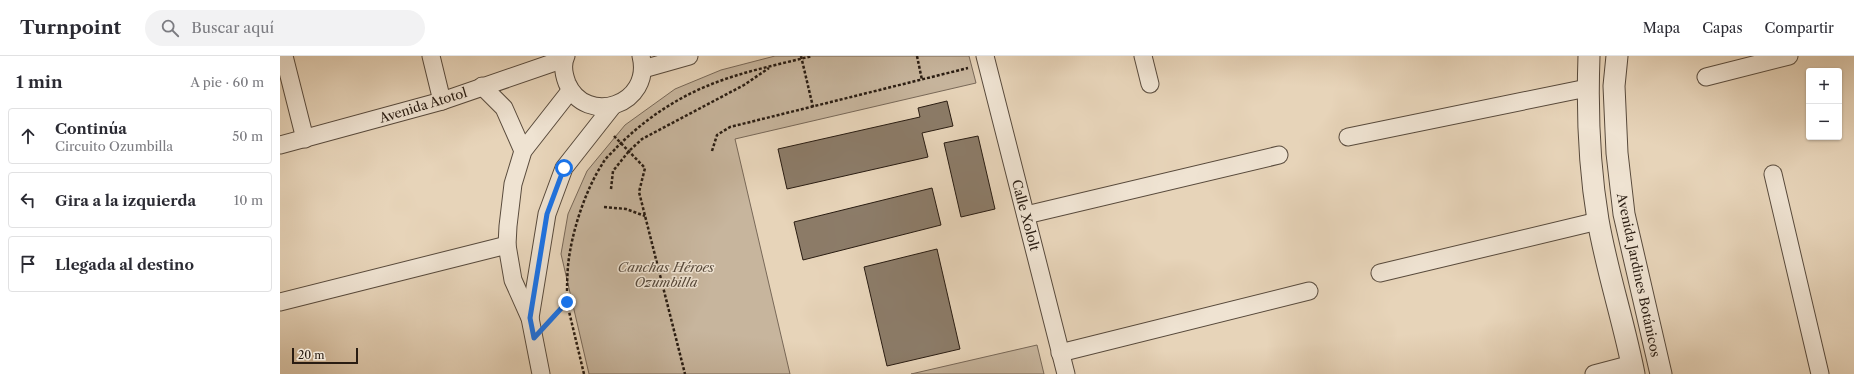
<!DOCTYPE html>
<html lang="es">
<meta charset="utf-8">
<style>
:root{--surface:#fff;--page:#f2f2f3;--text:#2b2b33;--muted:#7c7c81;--line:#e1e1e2}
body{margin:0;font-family:"Libre Caslon Text",serif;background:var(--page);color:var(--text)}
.controls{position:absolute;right:12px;top:12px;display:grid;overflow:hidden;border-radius:4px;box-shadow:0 1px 3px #0004}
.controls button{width:36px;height:36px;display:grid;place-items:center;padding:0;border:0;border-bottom:1px solid var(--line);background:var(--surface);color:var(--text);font:20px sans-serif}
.scale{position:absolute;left:12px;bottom:10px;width:66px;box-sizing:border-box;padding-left:4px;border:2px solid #291c12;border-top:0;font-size:11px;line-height:14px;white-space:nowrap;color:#291c12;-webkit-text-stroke:3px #efe3d2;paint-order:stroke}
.stop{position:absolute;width:12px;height:12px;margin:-9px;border:3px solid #1a73e8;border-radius:50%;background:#fff}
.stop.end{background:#1a73e8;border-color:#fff;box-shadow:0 1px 4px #0008}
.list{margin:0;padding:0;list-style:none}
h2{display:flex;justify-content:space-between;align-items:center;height:52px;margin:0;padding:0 16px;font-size:17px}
h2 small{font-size:13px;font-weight:400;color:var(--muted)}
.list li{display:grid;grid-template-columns:26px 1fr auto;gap:12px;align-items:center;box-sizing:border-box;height:56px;margin:0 8px 8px;padding:0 8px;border:1px solid var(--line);border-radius:4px}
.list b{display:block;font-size:15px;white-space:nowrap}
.list p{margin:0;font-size:13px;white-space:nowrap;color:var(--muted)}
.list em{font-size:13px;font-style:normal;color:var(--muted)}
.icon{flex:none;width:22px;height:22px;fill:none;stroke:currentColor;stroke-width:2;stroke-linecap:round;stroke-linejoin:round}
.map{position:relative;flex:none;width:1574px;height:318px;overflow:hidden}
header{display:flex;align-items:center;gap:24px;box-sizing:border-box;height:56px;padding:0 20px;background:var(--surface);border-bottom:1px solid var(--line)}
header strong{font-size:19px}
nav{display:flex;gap:22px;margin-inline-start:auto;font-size:14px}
.search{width:280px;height:36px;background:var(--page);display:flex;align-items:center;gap:10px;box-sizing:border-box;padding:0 14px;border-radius:22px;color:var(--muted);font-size:15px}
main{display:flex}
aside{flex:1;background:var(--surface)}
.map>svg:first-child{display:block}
</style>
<header>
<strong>Turnpoint</strong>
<div class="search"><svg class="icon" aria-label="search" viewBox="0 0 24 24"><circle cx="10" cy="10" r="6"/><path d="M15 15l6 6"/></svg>Buscar aquí</div>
<nav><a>Mapa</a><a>Capas</a><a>Compartir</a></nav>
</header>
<main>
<aside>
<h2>1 min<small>A pie · 60 m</small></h2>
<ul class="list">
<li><svg class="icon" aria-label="ahead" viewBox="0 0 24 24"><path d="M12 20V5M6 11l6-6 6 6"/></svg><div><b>Continúa</b><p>Circuito Ozumbilla</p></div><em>50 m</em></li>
<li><svg class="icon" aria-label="left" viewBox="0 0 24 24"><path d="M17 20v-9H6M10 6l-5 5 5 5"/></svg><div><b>Gira a la izquierda</b></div><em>10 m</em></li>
<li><svg class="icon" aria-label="arrive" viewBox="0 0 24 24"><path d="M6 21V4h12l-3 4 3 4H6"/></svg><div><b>Llegada al destino</b></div></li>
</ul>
</aside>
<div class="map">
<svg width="1574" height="318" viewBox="0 0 1574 318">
<rect width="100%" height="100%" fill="#e7d4b9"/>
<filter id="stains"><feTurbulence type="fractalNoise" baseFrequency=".005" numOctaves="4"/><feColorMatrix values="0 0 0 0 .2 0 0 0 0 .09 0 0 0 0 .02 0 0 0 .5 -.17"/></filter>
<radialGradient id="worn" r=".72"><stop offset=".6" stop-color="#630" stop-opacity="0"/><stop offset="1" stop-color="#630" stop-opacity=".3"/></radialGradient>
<g fill="#c7b59d" stroke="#786858">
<path d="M495,0H689L696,27L455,83L510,318H309L281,198L288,158L307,115L345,69L395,33L441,14Z"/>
<path d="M757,289L764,318H631Z"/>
</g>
<g fill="#8c7c69" stroke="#291c12">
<path d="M667,45L673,70L642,77L648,101L507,133L498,93L640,61L638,52Z"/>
<path d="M698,80L715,153L681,161L664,87Z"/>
<path d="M652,132L661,169L523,204L514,166Z"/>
<path d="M657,193L680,293L607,310L584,211Z"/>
</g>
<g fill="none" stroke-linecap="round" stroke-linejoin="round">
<defs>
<g id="minor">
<path d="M4,0L25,83"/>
<path d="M151,0L162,45"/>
<path d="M286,0C282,8 284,19 287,27C306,71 373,49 361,0"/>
<path d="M705,0L786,318"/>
<path d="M863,0L870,28"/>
<path d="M363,13L409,0"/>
<path d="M1426,21L1509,0"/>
<path d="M202,30L224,52L243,95"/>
<path d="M1068,81L1307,32"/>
<path d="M0,89L162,45L284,3"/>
<path d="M1493,118L1540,318"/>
<path d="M746,159L999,99"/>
<path d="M1100,217L1318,165"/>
<path d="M0,246L227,189"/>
<path d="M250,262L267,158L284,112L332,51"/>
<path d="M780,297L1029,235"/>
<path d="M261,318L250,262L233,224L227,189L228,170L233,128L243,95L290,35"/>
<path d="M1314,318L1352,308"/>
</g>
<g id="tertiary">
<path d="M1309,0C1307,55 1309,110 1318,164C1327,216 1344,266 1354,318"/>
<path d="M1337,0L1334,30L1337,97L1344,158L1381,318"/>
</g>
</defs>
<use href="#minor" stroke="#584a3c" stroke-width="19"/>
<use href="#tertiary" stroke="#584a3c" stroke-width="23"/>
<g stroke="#291c12" stroke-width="2.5" stroke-dasharray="3 2" stroke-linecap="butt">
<path d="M521,0L533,51"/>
<path d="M637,0L642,24"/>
<path d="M334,80L365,112L359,136L405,318"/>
<path d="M432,95L437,79L450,71L688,12"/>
<path d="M331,133L333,115L349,95L362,83L464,29L489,12"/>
<path d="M324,151L346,153L365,160"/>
<path d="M287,247L304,318"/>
<path d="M271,264L287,246C287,234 287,222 288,210C291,178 305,134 323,107C326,101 333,96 337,91C363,65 393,44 427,30C460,16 497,9 532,0"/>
</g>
<use href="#minor" stroke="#efe3d2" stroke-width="17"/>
<use href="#tertiary" stroke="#efe3d2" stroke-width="21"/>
</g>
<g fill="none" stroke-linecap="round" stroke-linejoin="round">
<path stroke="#1a73e8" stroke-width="5" d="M284,112L267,158L250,262L254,282L287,246"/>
</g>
<g text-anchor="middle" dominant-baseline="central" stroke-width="3" stroke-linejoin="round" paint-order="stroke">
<g font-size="13" fill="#291c12" stroke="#efe3d2">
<text transform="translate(143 49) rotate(-17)">Avenida Atotol</text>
<text transform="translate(746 159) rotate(75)">Calle Xololt</text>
<text transform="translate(1359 219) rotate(78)">Avenida Jardines Botánicos</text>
</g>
<g font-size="13" font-style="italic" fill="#584a3c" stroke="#efe3d2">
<text x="386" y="211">Canchas Héroes<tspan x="386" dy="15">Ozumbilla</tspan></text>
</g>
</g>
<rect width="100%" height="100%" filter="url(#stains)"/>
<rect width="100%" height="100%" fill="url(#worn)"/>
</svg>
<div class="controls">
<button>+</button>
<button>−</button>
</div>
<div class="scale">20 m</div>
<div class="stop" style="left:284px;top:112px"></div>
<div class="stop end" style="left:287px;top:246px"></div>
</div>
</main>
